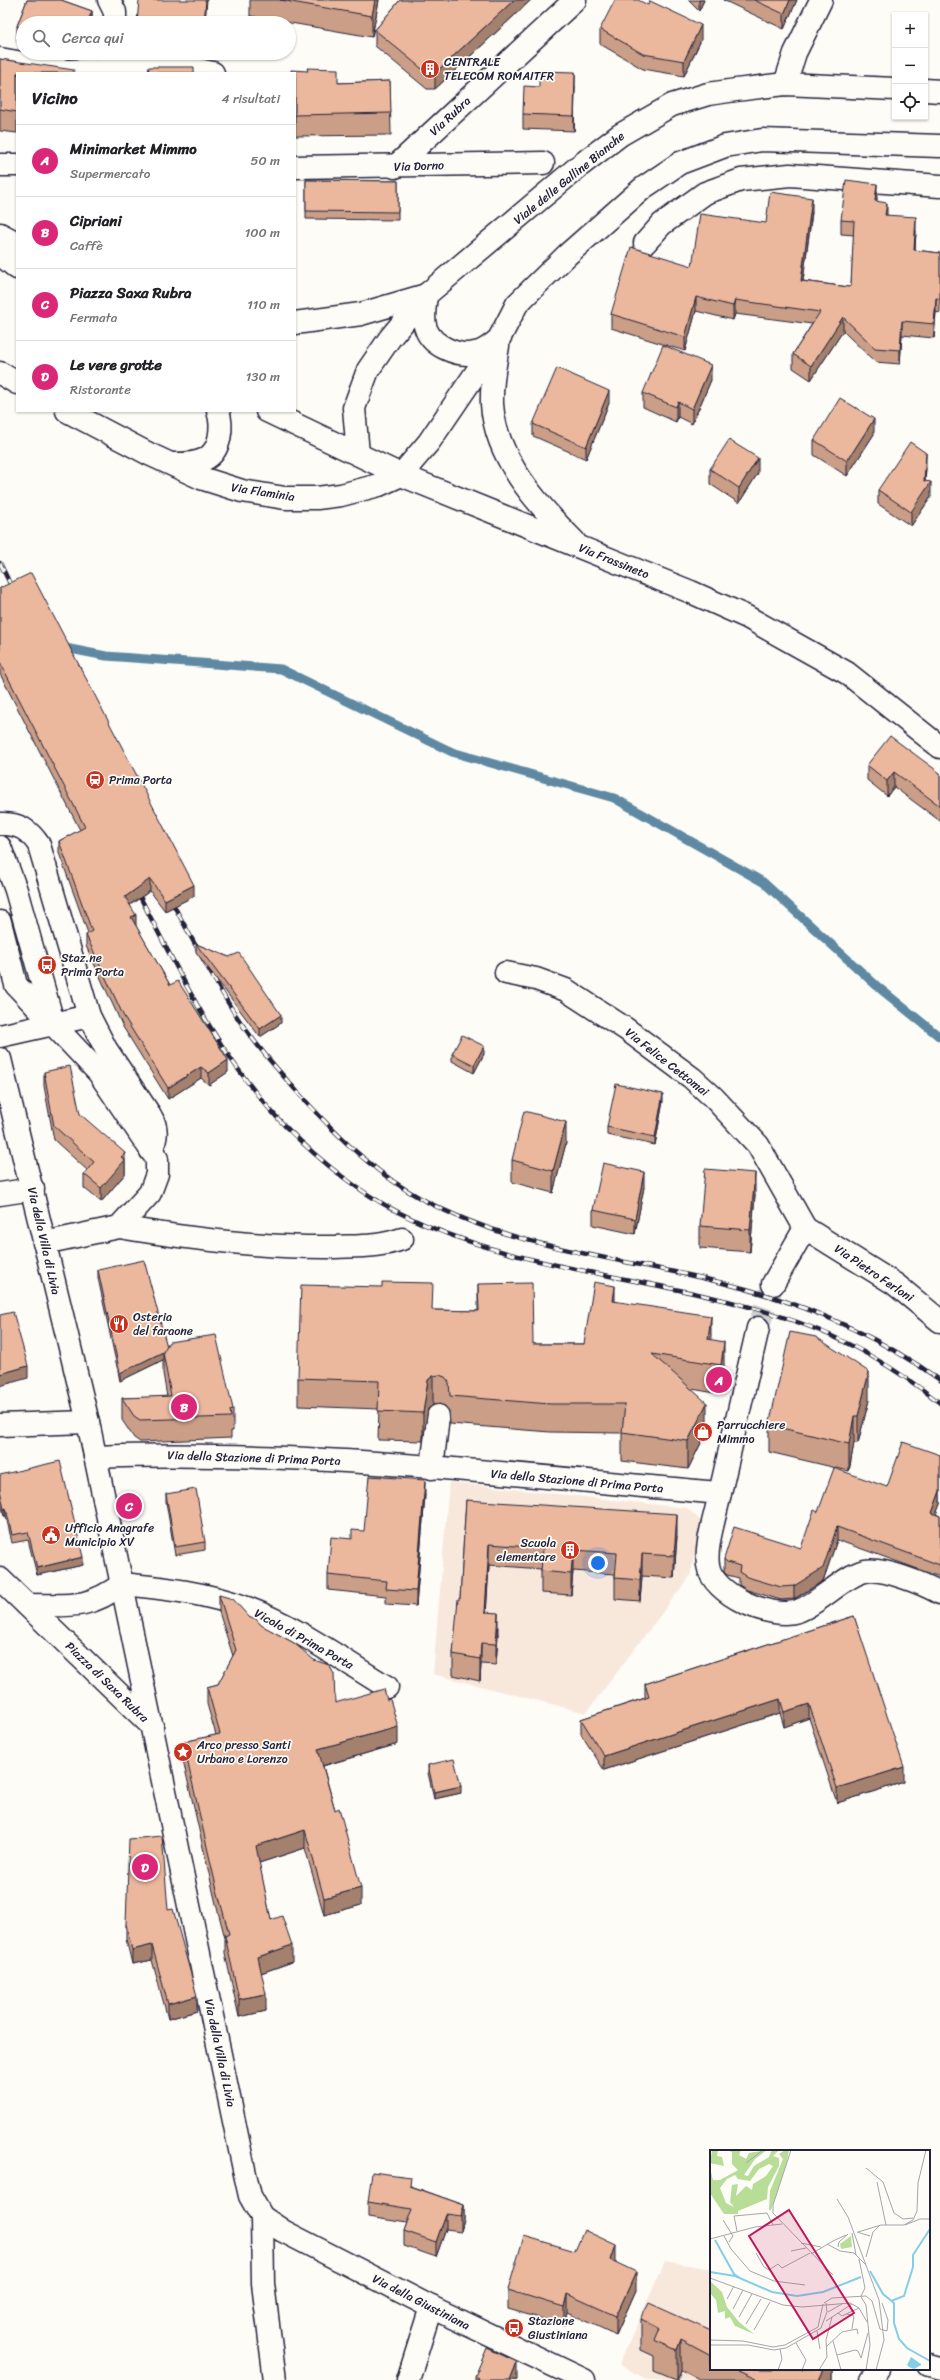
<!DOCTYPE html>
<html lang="it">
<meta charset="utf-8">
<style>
:root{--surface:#fff;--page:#f2f2f2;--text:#202124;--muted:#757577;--line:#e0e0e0;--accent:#db2777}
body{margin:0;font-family:Sriracha,sans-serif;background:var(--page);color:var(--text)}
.controls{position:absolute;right:12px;top:12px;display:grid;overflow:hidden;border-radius:0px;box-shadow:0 1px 3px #0004}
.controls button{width:36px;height:36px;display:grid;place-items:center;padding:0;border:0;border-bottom:1px solid var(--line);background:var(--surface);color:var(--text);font:20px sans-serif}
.you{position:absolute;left:598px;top:1563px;width:14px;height:14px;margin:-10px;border:3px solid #fff;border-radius:50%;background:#1a73e8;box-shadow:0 0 0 6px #1a73e833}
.badge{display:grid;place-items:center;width:26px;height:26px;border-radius:50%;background:var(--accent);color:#fff;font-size:13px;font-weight:700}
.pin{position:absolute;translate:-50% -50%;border:2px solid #fff;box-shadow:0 1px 4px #0006}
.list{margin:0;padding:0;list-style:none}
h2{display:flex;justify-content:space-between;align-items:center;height:52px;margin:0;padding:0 16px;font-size:17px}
h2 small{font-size:13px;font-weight:400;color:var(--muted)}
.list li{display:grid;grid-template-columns:26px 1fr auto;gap:12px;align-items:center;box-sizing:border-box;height:72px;padding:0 16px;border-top:1px solid var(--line)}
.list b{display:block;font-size:15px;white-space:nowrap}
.list p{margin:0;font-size:13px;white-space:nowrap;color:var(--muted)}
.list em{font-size:13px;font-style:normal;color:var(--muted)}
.icon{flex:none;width:22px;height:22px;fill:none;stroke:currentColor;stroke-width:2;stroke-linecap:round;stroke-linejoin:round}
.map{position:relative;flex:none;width:940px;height:2380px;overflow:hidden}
.search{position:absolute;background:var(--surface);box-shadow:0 1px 3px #0004;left:16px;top:16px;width:280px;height:44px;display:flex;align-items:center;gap:10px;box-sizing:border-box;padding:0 14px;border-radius:22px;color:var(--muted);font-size:15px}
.panel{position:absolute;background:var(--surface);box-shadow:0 1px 3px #0004;left:16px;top:72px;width:280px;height:340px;border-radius:0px}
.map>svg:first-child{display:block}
</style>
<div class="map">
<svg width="940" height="2380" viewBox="0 0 940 2380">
<rect width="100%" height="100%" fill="#fdfcf7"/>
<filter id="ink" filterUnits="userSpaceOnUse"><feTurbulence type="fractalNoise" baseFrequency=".025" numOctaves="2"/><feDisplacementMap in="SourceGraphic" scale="8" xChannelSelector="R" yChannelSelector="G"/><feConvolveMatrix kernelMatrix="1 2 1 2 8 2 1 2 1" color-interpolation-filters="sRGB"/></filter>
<g filter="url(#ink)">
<g fill="#f8e8dc">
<path d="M449,1482L687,1508L702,1522L690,1576L586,1713L433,1674Z"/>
<path d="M665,2261L711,2269V2369L718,2380H648L619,2365Z"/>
</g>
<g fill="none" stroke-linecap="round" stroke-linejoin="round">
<path stroke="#5e89a2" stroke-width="9" d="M60,647L106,656L281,669L452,752L614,798L763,882L878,987L940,1037"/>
<path stroke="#d1d0d1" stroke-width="22" stroke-dasharray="22 11" stroke-linecap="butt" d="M758,1328L773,1284"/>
<defs>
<g id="minor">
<path d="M109,0L115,12V23"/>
<path d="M0,59L68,71L135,67L194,69L213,73"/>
<path d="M785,84L795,53L821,0"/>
<path d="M925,90L940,91"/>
<path d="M0,165H17"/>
<path d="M295,167L543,163"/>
<path d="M395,167L575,0"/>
<path d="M0,234L17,243"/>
<path d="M645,243L662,224L705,193L741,180L790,175L940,186"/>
<path d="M0,254L17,268"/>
<path d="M426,295C425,305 422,319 426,329C432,346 458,357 475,353C484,352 490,346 497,341"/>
<path d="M295,323L361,314L426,295"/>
<path d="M498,346C495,365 491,384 492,404C495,458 538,505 574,541"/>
<path d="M0,373L17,383"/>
<path d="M67,411L149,454L201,478L242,491L285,498H317L341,495L379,485L401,475L429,442L499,339L517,304L530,291L567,255L643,188L680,163L725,146L762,140L940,146"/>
<path d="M267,411L401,475L691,592L747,617L847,673L940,747"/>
<path d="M358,454L354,408L368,370L390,338L426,295L578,167L620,135L672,105L708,94L736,90L785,84L895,89"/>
<path d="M174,464C184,464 196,464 205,459C221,451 223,426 218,411"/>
<path d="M0,824C19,823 29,830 39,845L89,1016L106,1049L150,1115C158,1128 157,1137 151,1151"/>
<path d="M0,847L16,890L53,1022"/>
<path d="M0,922L16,985L99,1073L157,1159V1174L150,1193L119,1227L44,1243"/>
<path d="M506,973L536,979L566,990L626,1029L692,1078L714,1098L758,1145L805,1228L895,1284L940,1321"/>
<path d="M0,1036L89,1016"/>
<path d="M0,1059L88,1422L245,2174L250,2196L262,2217L263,2284L275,2380"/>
<path d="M0,1194L33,1189"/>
<path d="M119,1227C190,1239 263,1248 335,1247C358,1246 380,1247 402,1239"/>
<path d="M773,1284L805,1228"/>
<path d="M0,1425L88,1422"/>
<path d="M95,1457C304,1449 513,1475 720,1493C716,1514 705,1545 708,1565C712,1595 772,1620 798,1611C820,1603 845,1575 865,1571C882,1567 924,1584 940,1593"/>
<path d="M432,1468L438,1416"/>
<path d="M720,1493L758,1328"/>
<path d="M0,1579L152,1726"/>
<path d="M122,1584C165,1588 207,1593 247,1608C294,1625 344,1661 387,1687"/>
<path d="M27,1605C68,1605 88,1610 122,1584"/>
<path d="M262,2217L283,2231L431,2307L584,2380"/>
<path d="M929,2365L940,2368"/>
<path d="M408,2380L431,2307"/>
<path d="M871,2380L879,2369"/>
</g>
</defs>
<use href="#minor" stroke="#22223b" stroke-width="25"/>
<use href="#minor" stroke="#fdfcf7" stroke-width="22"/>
<defs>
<g id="rail">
<path d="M0,563L15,594"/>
<path d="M136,889C179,972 219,1058 286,1127C318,1159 357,1191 398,1212C523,1276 669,1275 800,1323C852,1342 897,1369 940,1403"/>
<path d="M169,897C191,936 211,976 235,1014C254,1043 277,1069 301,1096C333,1131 366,1165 408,1191C504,1249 616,1256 723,1283C801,1302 875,1334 940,1380"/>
</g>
</defs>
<use href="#rail" stroke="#22223b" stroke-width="4.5"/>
<use href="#rail" stroke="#fdfcf7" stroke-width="3" stroke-dasharray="9" stroke-linecap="butt"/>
</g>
<g fill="#ca9e87" stroke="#22223b">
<path d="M27,0H61L92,11V23H23V44L17,41V26Z"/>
<path d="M250,0H379L372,37L250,16Z"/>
<path d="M400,0H531L435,89H427L375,46V30Z"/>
<path d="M688,0H704L699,11Z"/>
<path d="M723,0H797L784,29Z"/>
<path d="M600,29L701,40L684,76L643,69L600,44Z"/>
<path d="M49,53H82L80,58L59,57Z"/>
<path d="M0,59L74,73H17V133L0,131Z"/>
<path d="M295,73L338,83L390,81L391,135L295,136Z"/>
<path d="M575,87L574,131L523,129V114Z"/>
<path d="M306,180L398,181V220L306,219Z"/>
<path d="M877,198V201L887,215L916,231L915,250L940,253V313L936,312L934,338L902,335L900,364L875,362L843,331L811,380L793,368V354L812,324L735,314L733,320L696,311L685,351L611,328V314L766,223L812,212L803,281L849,287L851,285L854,235L841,234V220Z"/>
<path d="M711,380L692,424L678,417L676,422L643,407V393Z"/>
<path d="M609,403L586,459L533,436V424Z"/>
<path d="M874,434L847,476L814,455V440Z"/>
<path d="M926,468L925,481L931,497L911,526L878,504V490Z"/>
<path d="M710,469L758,473L739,503L710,484Z"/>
<path d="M0,588L194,896L165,911L150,891L130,905L136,926L170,985L228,1072L209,1085L201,1078L168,1099L123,1027L86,946V935L88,933L59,853V841L80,830L0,674Z"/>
<path d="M867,765L940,773V821L894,787L887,796L867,780Z"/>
<path d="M196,944L229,957L281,1023L260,1037L196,952Z"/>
<path d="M452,1054H484L474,1073L452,1061Z"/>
<path d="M44,1072L80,1114L125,1160V1174L101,1202L84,1188V1174L87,1170L54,1140L44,1086Z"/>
<path d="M663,1101L655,1145L607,1135V1127Z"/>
<path d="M566,1143L553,1193L512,1182V1160Z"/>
<path d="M644,1187L635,1234L593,1225V1210Z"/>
<path d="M755,1195L750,1252L700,1248V1226Z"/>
<path d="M98,1270L167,1347L233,1409V1431H231V1438L140,1442L134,1438L122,1420V1398L167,1397L163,1373V1360L120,1381L98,1278Z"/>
<path d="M478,1284L533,1344H584L615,1301L711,1339L724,1370L721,1394L692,1389L707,1431L688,1469L622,1461V1433L550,1432L450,1424L449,1411L445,1406L439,1404L433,1405L428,1409L423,1441L378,1440L379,1409L298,1406V1378L433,1310L478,1311Z"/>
<path d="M869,1400L858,1443H854L849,1471L769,1452V1425Z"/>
<path d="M940,1455V1504L936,1514L940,1516V1577L837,1540L823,1581L794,1599L781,1600L747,1590L739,1585V1578L727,1575L724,1572V1559L801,1548L818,1512L887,1487Z"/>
<path d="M0,1475L83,1565L37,1575L28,1540L12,1543L6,1516H4L0,1498Z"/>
<path d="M166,1494L205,1542V1550L175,1555L166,1502Z"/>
<path d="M425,1495L416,1606L386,1604V1596L328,1590V1575L352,1539Z"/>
<path d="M466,1500L677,1536L674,1578L642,1576L640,1601L615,1599V1574L573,1571L571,1595L541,1593V1569L489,1565L486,1612L498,1634L496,1665L481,1664L480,1681L453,1675V1654L460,1599Z"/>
<path d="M219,1595L250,1618L261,1625L335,1703L398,1744L323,1766L361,1905L324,1915L305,1848L259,1863L271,1920L292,1962L261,1973L266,2011L239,2017L225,1953V1938L216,1904L183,1760V1742L216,1735L207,1704V1687L218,1684L233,1656L219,1612Z"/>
<path d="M854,1616L904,1782L837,1803L809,1718L784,1727L780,1713L604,1770L581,1734V1719L645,1698V1684Z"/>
<path d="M428,1765L461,1793L434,1799L428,1773Z"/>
<path d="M168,1910L197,2011L168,2019L152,1960L132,1964L126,1939V1924Z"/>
<path d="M411,2186L464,2205V2220L461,2231L446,2229L436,2257L404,2246V2231L407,2223L368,2217V2202Z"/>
<path d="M616,2262L636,2290L616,2335L567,2312L564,2325L508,2309V2290Z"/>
<path d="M641,2319L711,2331V2369H833V2380H700L681,2370L677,2380H676L654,2371V2356L641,2350Z"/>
<path d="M475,2376L517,2380H475Z"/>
</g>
<g fill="#a4816e" stroke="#22223b">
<path d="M206,0H207L205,23H204Z"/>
<path d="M375,0H379L372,37V16Z"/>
<path d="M514,0H531L435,89V73Z"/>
<path d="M699,0H704L699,11Z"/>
<path d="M790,0H797L784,29V14Z"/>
<path d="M92,11V23H87Z"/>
<path d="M701,25V40L684,76V61Z"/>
<path d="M575,72V87L574,131V116Z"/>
<path d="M877,184V198L875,215V201Z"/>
<path d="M812,198V212L801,295V281Z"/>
<path d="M887,203V217L885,215Z"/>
<path d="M916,217V231L914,264V250Z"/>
<path d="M696,297V311L685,351V337Z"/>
<path d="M936,298V312L934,338V324Z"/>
<path d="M735,300V314L733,320V306Z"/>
<path d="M843,317V331L811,380V366Z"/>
<path d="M902,321V335L900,364V350Z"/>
<path d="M711,365V380L692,424V409Z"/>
<path d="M609,391V403L586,459V447Z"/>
<path d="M678,402V417L676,422V407Z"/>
<path d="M874,419V434L847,476V461Z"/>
<path d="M926,453V468L924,492L931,482V497L911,526V512L924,481Z"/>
<path d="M758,458V473L739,503V488Z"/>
<path d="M894,772V787L887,796V781Z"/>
<path d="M150,879V891L125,908V897Z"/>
<path d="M194,885V896L165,911V900Z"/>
<path d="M136,915V926L131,917Z"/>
<path d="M281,1015V1023L260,1037V1029Z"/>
<path d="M484,1046V1054L474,1073V1065Z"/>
<path d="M228,1060V1072L209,1085V1073Z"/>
<path d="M201,1067V1078L168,1099V1088Z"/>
<path d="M663,1094V1101L655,1145V1137Z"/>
<path d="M566,1122V1143L553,1193V1171Z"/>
<path d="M125,1153V1174L101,1202V1188L121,1157Z"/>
<path d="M644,1172V1187L635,1234V1219Z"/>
<path d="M755,1173V1195L750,1252V1230Z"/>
<path d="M615,1286V1314L613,1301Z"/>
<path d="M711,1316V1345L708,1339Z"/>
<path d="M724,1342V1370L721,1394V1365Z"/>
<path d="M163,1352V1360L120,1381V1373Z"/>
<path d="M28,1366V1378L0,1386V1374Z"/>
<path d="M869,1372V1400L858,1443V1416Z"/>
<path d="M433,1376V1405L428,1409L423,1441V1413L428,1380Z"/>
<path d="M707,1403V1431L688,1469V1441Z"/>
<path d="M854,1416V1443L849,1471V1444Z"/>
<path d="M425,1480V1495L416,1606V1591Z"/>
<path d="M940,1491V1504L932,1525V1513Z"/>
<path d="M6,1508V1516H4V1509Z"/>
<path d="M677,1514V1536L674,1578V1556Z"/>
<path d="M837,1527V1540L823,1581L794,1599V1586Z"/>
<path d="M489,1544V1565L485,1634V1612Z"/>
<path d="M573,1550V1571L571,1595V1574Z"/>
<path d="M642,1554V1576L640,1601V1580Z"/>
<path d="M83,1557V1565L37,1575V1568Z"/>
<path d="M498,1613V1634L496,1665V1644Z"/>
<path d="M481,1643V1664L480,1681V1659Z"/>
<path d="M780,1699V1713L604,1770V1756Z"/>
<path d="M809,1704V1718L784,1727V1712Z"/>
<path d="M398,1727V1744L318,1767V1749Z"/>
<path d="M904,1767V1782L837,1803V1788Z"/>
<path d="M461,1786V1793L434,1799V1792Z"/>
<path d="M305,1830V1848L256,1864V1846Z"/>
<path d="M361,1888V1905L324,1915V1898Z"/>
<path d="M152,1945V1960L132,1964V1950Z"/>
<path d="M292,1945V1962L258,1974V1957Z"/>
<path d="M266,1994V2011L239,2017V1999Z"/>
<path d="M197,1996V2011L168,2019V2004Z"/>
<path d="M464,2205V2220L461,2231V2216Z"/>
<path d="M446,2214V2229L436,2257V2242Z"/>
<path d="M616,2245V2264L611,2260Z"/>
<path d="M636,2272V2290L616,2335V2316Z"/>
<path d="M567,2294V2312L564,2325V2307Z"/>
<path d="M681,2339V2370L677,2380V2350Z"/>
<path d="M517,2362V2380H510Z"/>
<path d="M824,2369H833V2380H819Z"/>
</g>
<g fill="#ebb89d" stroke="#22223b">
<path d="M27,0H61L92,11L87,23H23V29L17,26Z"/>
<path d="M139,0H206L204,23H137Z"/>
<path d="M280,0H375L372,16Z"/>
<path d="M400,0H514L435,73H427L375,30Z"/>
<path d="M615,0H638L648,5L650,1L701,25L684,61L643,54L600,29Z"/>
<path d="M754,0H790L784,14Z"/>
<path d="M0,59L74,70V73H17V112L0,109Z"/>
<path d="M149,67H194V73H148Z"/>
<path d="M307,68L338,69V83L390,81L391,113L295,115V73H291V70L308,71Z"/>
<path d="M539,71L575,72L574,116L523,114L524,86L539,87Z"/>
<path d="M306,180L398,181V212L306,211Z"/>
<path d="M846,180L877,184L875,201L887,203L885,215L916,217L914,250L940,253V299L936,298L934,324L902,321L900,350L875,348L843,317L811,366L793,354L820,312L735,300L733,306L696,297L685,337L611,314L631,247L692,266L700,214L766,223L770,192L812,198L801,281L849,287L851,285L854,221L841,220Z"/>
<path d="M663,345L711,365L692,409L678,402L676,407L643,393Z"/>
<path d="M557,368L609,391L586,447L533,424Z"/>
<path d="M840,398L874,419L847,461L814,440Z"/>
<path d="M729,440L758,458L739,488L710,469Z"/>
<path d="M910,442L926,453L924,481L931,482L911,512L878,490Z"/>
<path d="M31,573L194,885L165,900L150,879L125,897L136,915L131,917L170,985L178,981L228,1060L209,1073L201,1067L168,1088L123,1015L86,935L92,931L59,841L85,827L0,662V588Z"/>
<path d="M890,736L940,773V806L894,772L887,781L867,765Z"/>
<path d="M196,944L229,957L239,953L281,1015L260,1029Z"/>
<path d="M462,1035L484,1046L474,1065L452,1054Z"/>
<path d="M70,1066L80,1114L125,1153L121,1157L125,1160L101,1188L84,1174L94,1162L54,1126L44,1072Z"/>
<path d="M616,1084L663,1094L655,1137L607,1127Z"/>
<path d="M524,1111L566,1122L553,1171L512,1160Z"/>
<path d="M603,1163L644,1172L635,1219L593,1210Z"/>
<path d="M705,1169L755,1173L750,1230L700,1226Z"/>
<path d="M144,1260L167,1347L163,1352L120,1373L98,1270Z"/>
<path d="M382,1282L433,1283L432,1310L479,1311L478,1284L532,1283L533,1344H584L594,1282L615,1286L613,1301L711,1316L708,1339L724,1342L721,1365L652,1354L707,1403L688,1441L622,1432L625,1404H550L450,1396L449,1382L445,1377L439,1375L433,1376L428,1380L423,1413L378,1411L379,1381L298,1378L301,1285L382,1287Z"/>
<path d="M13,1312L28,1366L0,1374V1315Z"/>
<path d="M790,1332L816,1337L869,1372L858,1416H854L849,1444L769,1425Z"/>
<path d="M216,1335L233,1409L230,1410L231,1417L140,1420L134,1416L122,1398L171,1396L163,1352L169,1342Z"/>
<path d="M903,1442L940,1455V1491L932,1513L940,1516V1565L837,1527L823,1568L794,1586L781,1587L747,1577L739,1572L740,1566L727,1562L724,1559L734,1527L801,1548L814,1510L818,1512L834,1468L887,1487Z"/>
<path d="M60,1461L83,1557L37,1568L28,1532L12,1535L6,1508L4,1509L0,1490V1475Z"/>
<path d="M369,1476L425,1480L416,1591L386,1589L387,1581L328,1575L331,1537L352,1539V1530L364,1531Z"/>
<path d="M196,1489L205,1542L175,1547L166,1494Z"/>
<path d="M466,1500L677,1514L674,1556L642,1554L640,1580L615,1578L617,1553L573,1550L571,1574L541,1571L543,1548L489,1544L485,1612L498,1613L496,1644L481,1643L480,1659L453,1654L458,1599H460Z"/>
<path d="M219,1595L233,1599L250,1618H255L261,1625L294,1643L314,1660L329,1665L334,1674L335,1703L384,1689L387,1700L390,1699L398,1727L318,1749L335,1810L339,1808L361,1888L324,1898L305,1830L256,1846L271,1920L282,1916L292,1945L258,1957L266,1994L239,1999L225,1936L229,1934L216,1886L183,1742L220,1734L207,1687L218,1684L236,1650Z"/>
<path d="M854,1616L904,1767L837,1788L809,1704L784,1712L780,1699L604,1756L581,1719L649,1697L645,1684Z"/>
<path d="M454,1759L461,1786L434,1792L428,1765Z"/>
<path d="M162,1836L168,1910L173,1909L197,1996L168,2004L152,1945L132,1950L126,1924L129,1839Z"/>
<path d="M372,2172L411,2177L410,2186L464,2205L461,2216L446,2214L436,2242L404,2231L412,2209L368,2202Z"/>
<path d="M584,2230L616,2245L611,2260L636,2272L616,2316L567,2294L564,2307L508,2290L524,2236L575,2251Z"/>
<path d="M649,2303L711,2331V2355L681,2339L677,2350L654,2340L659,2328L641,2319Z"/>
<path d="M487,2348L517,2362L510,2380H478L479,2378L475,2376Z"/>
<path d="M737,2369H824L819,2380H758L736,2370Z"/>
</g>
</g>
<defs>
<symbol id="building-disc" viewBox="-11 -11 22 22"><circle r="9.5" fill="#c8321e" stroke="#fdfcf7"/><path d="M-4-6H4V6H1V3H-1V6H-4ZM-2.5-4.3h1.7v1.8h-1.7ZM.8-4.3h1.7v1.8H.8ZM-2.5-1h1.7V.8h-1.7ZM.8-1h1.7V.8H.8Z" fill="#fff"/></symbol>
<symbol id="station-disc" viewBox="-11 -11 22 22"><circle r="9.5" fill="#c8321e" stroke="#fdfcf7"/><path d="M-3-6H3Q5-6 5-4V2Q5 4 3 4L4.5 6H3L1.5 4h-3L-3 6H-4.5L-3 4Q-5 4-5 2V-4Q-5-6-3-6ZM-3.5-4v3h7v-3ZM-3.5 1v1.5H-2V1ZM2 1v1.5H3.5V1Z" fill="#fff"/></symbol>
<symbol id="bus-disc" viewBox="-11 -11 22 22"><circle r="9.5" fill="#c8321e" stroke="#fdfcf7"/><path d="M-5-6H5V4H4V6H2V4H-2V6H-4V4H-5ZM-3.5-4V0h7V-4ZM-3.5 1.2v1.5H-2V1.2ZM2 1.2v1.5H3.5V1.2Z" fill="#fff"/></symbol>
<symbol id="restaurant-disc" viewBox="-11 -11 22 22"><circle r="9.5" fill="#c8321e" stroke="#fdfcf7"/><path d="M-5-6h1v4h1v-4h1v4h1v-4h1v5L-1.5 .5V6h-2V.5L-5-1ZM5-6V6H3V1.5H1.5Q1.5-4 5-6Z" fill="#fff"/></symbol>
<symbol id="shop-disc" viewBox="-11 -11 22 22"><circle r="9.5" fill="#c8321e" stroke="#fdfcf7"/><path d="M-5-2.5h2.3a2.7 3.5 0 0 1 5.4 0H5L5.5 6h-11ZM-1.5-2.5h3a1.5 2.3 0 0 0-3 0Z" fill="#fff"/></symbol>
<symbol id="civic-disc" viewBox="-11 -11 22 22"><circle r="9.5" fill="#c8321e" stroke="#fdfcf7"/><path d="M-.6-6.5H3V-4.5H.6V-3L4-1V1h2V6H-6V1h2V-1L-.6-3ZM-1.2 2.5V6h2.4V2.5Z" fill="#fff"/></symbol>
<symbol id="sight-disc" viewBox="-11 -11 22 22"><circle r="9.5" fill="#c8321e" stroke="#fdfcf7"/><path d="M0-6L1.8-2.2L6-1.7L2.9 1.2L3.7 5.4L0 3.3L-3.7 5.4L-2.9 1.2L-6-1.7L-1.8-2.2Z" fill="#fff"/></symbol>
</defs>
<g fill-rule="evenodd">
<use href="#building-disc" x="419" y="58" width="22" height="22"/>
<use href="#station-disc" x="84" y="769" width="22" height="22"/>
<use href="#bus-disc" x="36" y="954" width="22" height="22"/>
<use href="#restaurant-disc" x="108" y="1313" width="22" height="22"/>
<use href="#shop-disc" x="692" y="1421" width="22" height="22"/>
<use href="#civic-disc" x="40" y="1524" width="22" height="22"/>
<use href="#building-disc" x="559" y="1539" width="22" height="22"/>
<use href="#sight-disc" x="172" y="1741" width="22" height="22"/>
<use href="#bus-disc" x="503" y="2317" width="22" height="22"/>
</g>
<g text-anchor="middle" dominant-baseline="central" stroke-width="3.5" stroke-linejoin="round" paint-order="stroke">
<g font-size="12" fill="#22223b" stroke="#fdfcf7" text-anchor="start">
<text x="444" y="62">CENTRALE<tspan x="444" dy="14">TELECOM ROMAITFR</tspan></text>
<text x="109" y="780">Prima Porta</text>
<text x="61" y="958">Staz.ne<tspan x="61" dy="14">Prima Porta</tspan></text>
<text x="133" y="1317">Osteria<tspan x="133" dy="14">del faraone</tspan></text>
<text x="717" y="1425">Parrucchiere<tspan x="717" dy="14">Mimmo</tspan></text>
<text x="65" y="1528">Ufficio Anagrafe<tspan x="65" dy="14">Municipio XV</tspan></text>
<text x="556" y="1543" text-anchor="end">Scuola<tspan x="556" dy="14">elementare</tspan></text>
<text x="197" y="1745">Arco presso Santi<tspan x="197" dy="14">Urbano e Lorenzo</tspan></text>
<text x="528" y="2321">Stazione<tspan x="528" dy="14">Giustiniana</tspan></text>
</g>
<g font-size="12" fill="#22223b" stroke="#fdfcf7">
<text transform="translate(450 116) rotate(-43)">Via Rubra</text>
<text transform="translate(419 166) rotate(-2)">Via Dorno</text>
<text transform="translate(569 178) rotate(-39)">Viale delle Galline Bianche</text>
<text transform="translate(263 492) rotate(9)">Via Flaminia</text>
<text transform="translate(614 561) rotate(22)">Via Frassineto</text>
<text transform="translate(667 1062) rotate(38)">Via Felice Cettomai</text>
<text transform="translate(44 1241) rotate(77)">Via della Villa di Livia</text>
<text transform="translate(874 1273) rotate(34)">Via Pietro Ferloni</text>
<text transform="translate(254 1458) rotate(2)">Via della Stazione di Prima Porta</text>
<text transform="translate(577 1481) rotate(5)">Via della Stazione di Prima Porta</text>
<text transform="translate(304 1639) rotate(29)">Vicolo di Prima Porta</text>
<text transform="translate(107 1682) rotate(44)">Piazza di Saxa Rubra</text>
<text transform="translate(220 2053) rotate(78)">Via della Villa di Livia</text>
<text transform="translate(421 2302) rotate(27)">Via della Giustiniana</text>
</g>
</g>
<g transform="translate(710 2150)">
<rect width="220" height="220" fill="#fdfcf7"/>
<path d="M2,0H8L7,6L12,7L14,16L0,13ZM17,0H31L29,5L36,9L39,3L57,0L45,9L34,25L38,26L44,16L59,7L62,0H69L63,6L69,8V16L58,37L57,49L28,61V64H14L0,43V18L3,30H10L28,20L22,14V2ZM59,14L63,16L56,26L43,34L42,40L36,36L26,46L28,34L22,35L20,52L24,57L16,53L10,38L17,29L25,25L28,29L40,31L49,19ZM75,0H79L77,12L61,60H59L60,41L73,9L69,4ZM141,86L142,97L131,99L130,94ZM0,131L12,142L17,157L29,172L44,184L25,176L20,167L15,169V161L8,163L6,150L0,143Z" fill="#b8dd97" fill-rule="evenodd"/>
<path d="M201,207L211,214V215L204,219L199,217L197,215Z" fill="#86cee7"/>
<path fill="none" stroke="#86cee7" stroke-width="2" d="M5,90L24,124L30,128M160,121L173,144L184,153V173L189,189L197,198L220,211M0,122L25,126L62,142L87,146L113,142L151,127M181,151L194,146L203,117V105L220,79"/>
<path fill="none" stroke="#a5a5ac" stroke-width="1" d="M81,0L63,55V63L123,125M36,13L53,0M156,18L173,32L184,63L193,69L203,68M167,32L176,75M127,49L138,67L169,150L174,190L166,220M13,70L23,86L19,92M195,75L210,69H220M27,81L24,66L57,63L63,75M147,82L160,86M148,82L171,75H194L203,70L207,61L208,33L216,0M142,83L146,105M14,86L21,99L40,121L64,131L95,135M0,89L45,77L72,74M123,91L136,85M91,93L111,97M117,94L130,101L144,103L156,115M128,97L129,92L138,84M81,101L96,98M46,103L54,117L59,120L68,114L72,118L100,103M101,104L123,91M156,107L163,82L169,76M149,109L155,138L151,146M0,128L73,155L92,157L140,153L149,158L157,172M151,147L156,155L160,195L156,220M17,149L24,136M114,153L122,148L156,146L162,151L170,179L177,181M172,153L178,170L177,181M23,159L33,140M118,162L132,154M128,163L132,166L149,158M137,164L144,166L142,179M29,167L42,144M116,171L142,154M36,174L51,149M44,180L60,152M107,181L110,199M0,190L33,191L63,197L75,195L108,177L113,154M123,191L131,220M86,193L96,210L92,220M0,195H38L64,200L76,198L111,178L117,162L116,153M116,197L132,182L147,179L148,184M127,205L145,200L148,201L151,208L158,183M68,220L72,209L70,199M109,220L117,207L116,190L122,167"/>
<path fill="#c2185b" fill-opacity="0.15" stroke="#c2185b" stroke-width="2" d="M79,60L144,163L103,189L39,86Z"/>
<rect width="220" height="220" fill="none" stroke="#22223b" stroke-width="2"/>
</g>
</svg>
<div class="controls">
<button>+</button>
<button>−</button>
<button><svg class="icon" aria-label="locate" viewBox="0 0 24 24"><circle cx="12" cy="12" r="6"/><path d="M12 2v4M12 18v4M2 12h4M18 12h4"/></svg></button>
</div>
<div class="you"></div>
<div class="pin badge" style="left:719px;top:1380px">A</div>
<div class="pin badge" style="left:184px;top:1407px">B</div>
<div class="pin badge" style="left:129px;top:1506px">C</div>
<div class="pin badge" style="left:145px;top:1867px">D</div>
<div class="search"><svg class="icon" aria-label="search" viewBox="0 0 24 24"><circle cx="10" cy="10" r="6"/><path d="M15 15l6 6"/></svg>Cerca qui</div>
<section class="panel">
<h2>Vicino<small>4 risultati</small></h2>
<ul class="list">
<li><span class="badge">A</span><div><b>Minimarket Mimmo</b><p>Supermercato</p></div><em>50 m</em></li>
<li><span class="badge">B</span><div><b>Cipriani</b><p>Caffè</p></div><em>100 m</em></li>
<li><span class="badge">C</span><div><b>Piazza Saxa Rubra</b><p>Fermata</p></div><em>110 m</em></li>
<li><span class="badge">D</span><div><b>Le vere grotte</b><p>Ristorante</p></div><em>130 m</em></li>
</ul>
</section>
</div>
